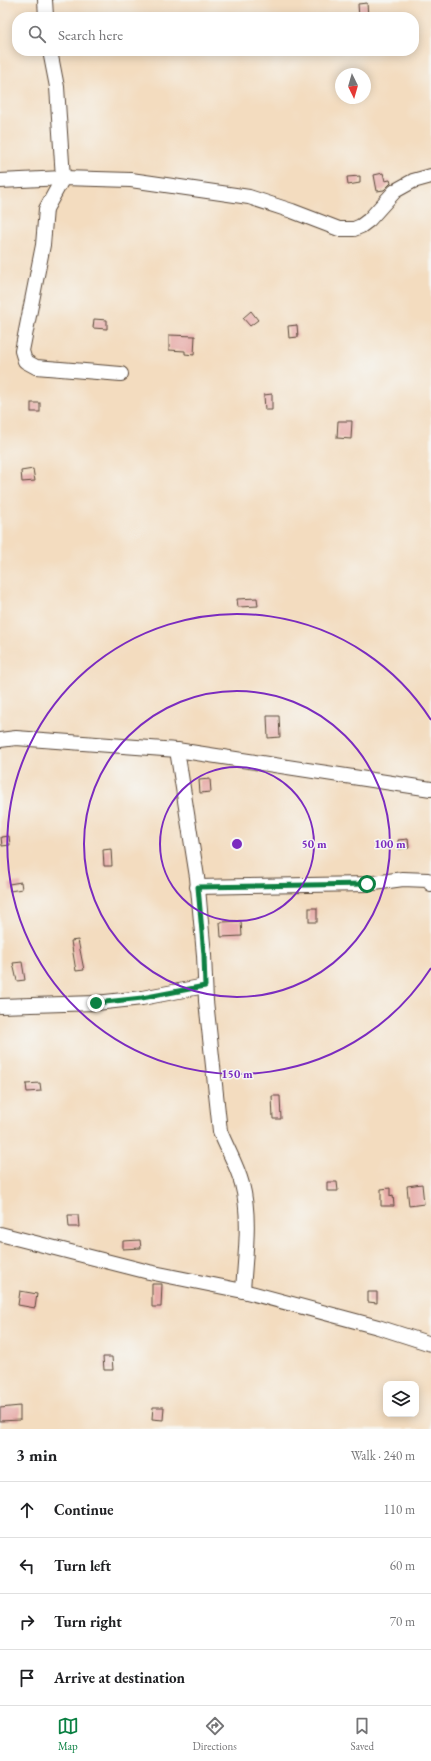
<!DOCTYPE html>
<meta charset="utf-8">
<style>
:root{--surface:#fff;--page:#f2f2f2;--text:#202124;--muted:#757577;--line:#e0e0e0;--accent:#0b8043}
body{margin:0;font-family:"EB Garamond",serif;background:var(--page);color:var(--text)}
.controls{position:absolute;right:12px;bottom:12px;display:grid;overflow:hidden;border-radius:8px;box-shadow:0 2px 10px #0003}
.controls button{width:36px;height:36px;display:grid;place-items:center;padding:0;border:0;border-bottom:1px solid var(--line);background:var(--surface);color:var(--text);font:20px sans-serif}
.compass{position:absolute;left:335px;top:68px;width:36px;height:36px;border-radius:50%;background:var(--surface);box-shadow:0 2px 10px #0003;rotate:175deg}
.stop{position:absolute;width:12px;height:12px;margin:-9px;border:3px solid #0b8043;border-radius:50%;background:#fff}
.stop.end{background:#0b8043;border-color:#fff;box-shadow:0 1px 4px #0008}
.list{margin:0;padding:0;list-style:none}
h2{display:flex;justify-content:space-between;align-items:center;height:52px;margin:0;padding:0 16px;font-size:17px}
h2 small{font-size:13px;font-weight:400;color:var(--muted)}
.list li{display:grid;grid-template-columns:26px 1fr auto;gap:12px;align-items:center;box-sizing:border-box;height:56px;padding:0 16px;border-top:1px solid var(--line)}
.list b{display:block;font-size:15px;white-space:nowrap}
.list em{font-size:13px;font-style:normal;color:var(--muted)}
.icon{flex:none;width:22px;height:22px;fill:none;stroke:currentColor;stroke-width:2;stroke-linecap:round;stroke-linejoin:round}
.map{position:relative;flex:none;width:431px;height:1429px;overflow:hidden}
.search{position:absolute;background:var(--surface);box-shadow:0 2px 10px #0003;left:12px;right:12px;top:12px;height:44px;display:flex;align-items:center;gap:10px;box-sizing:border-box;padding:0 14px;border-radius:16px;color:var(--muted);font-size:15px}
.sheet{height:276px;background:var(--surface)}
nav{display:flex;justify-content:space-around;align-items:center;box-sizing:border-box;height:56px;border-top:1px solid var(--line);background:var(--surface);font-size:11px;color:var(--muted)}
nav a{display:grid;justify-items:center;gap:2px}
nav .on{color:var(--accent)}
.map>svg:first-child{display:block}
</style>
<div class="map">
<svg width="431" height="1429" viewBox="0 0 431 1429">
<rect width="100%" height="100%" fill="#f6f6f2"/>
<filter id="ink" filterUnits="userSpaceOnUse"><feTurbulence type="fractalNoise" baseFrequency=".025" numOctaves="2"/><feDisplacementMap in="SourceGraphic" scale="8" xChannelSelector="R" yChannelSelector="G"/><feConvolveMatrix kernelMatrix="1 2 1 2 8 2 1 2 1" color-interpolation-filters="sRGB"/></filter>
<filter id="wash" filterUnits="userSpaceOnUse"><feTurbulence type="fractalNoise" baseFrequency=".012" numOctaves="4" result="noise"/><feDisplacementMap in="SourceGraphic" scale="16" xChannelSelector="R" yChannelSelector="G"/><feGaussianBlur stdDeviation="0.9" result="paint"/><feColorMatrix in="noise" values="0 0 0 0 0 0 0 0 0 0 0 0 0 0 0 0 0 1.4 0 .05"/><feComposite in="paint" operator="in"/></filter>
<g filter="url(#wash)">
<rect width="100%" height="100%" fill="#f3dcbf"/>
<g id="blocks">
<g fill="#e7aba8">
<path d="M367,3L368,17H359L358,4Z"/>
<path d="M383,173L385,181L390,180L391,183L384,190L377,191L374,175Z"/>
<path d="M360,176V183L348,185L347,177Z"/>
<path d="M251,311L258,320L250,326L243,318Z"/>
<path d="M94,319L107,320V329L93,328Z"/>
<path d="M297,325L298,337L289,338L288,326Z"/>
<path d="M169,335L195,336L194,355L185,354V351L169,350Z"/>
<path d="M272,394V410H265L264,395Z"/>
<rect x="31" y="403" width="9" height="9"/>
<path d="M338,421H352L351,439L337,438Z"/>
<path d="M33,469L35,481L22,482L21,471Z"/>
<path d="M257,598L258,606L238,607L237,599Z"/>
<path d="M267,716H279L280,737L268,738Z"/>
<path d="M210,779L211,792L200,793L199,780Z"/>
<path d="M9,836L10,845L2,846L1,837Z"/>
<path d="M408,839L409,848L399,849L398,840Z"/>
<path d="M111,849L112,866H104L103,850Z"/>
<path d="M21,882L22,889L10,891L9,884Z"/>
<rect x="309" y="908" width="8" height="14"/>
<path d="M241,921L242,936L221,937L220,922Z"/>
<path d="M78,940L84,970L76,971L71,941Z"/>
<path d="M22,962L25,980L17,981L13,963Z"/>
<path d="M40,1083L41,1091L27,1092L26,1084Z"/>
<path d="M272,1096H280L281,1119H273Z"/>
<path d="M327,1182H337L338,1191H327Z"/>
<path d="M422,1184L424,1204L409,1206L407,1186Z"/>
<path d="M390,1188V1196L393,1195L394,1206H381V1189Z"/>
<path d="M68,1215H78L79,1227H69Z"/>
<path d="M140,1240L141,1248L123,1249V1241Z"/>
<path d="M152,1284H162L161,1307H152Z"/>
<path d="M20,1291L37,1294L35,1308L18,1305Z"/>
<path d="M368,1292H377V1303L368,1302Z"/>
<path d="M103,1357H112L113,1370H104Z"/>
<path d="M20,1406V1420L0,1421V1408Z"/>
<path d="M153,1407H164L163,1420L152,1419Z"/>
</g>
</g>
</g>
<g filter="url(#ink)">
<use href="#blocks" fill-opacity="0" stroke="#574536" stroke-width="1"/>
<g fill="none" stroke-linecap="round" stroke-linejoin="round">
<defs>
<g id="minor">
<path d="M45,0L46,17"/>
<path d="M50,51L57,87L63,178L46,209L43,245L22,351L25,361L36,367L121,374"/>
<path d="M0,181L63,178L131,180L249,197L292,211L339,229H354L361,226L369,220L395,191L413,181L431,176"/>
<path d="M0,740L16,738L177,750L431,789"/>
<path d="M177,750L197,877L204,955L206,1001L220,1131C227,1149 237,1165 242,1184C251,1218 245,1256 243,1291"/>
<path d="M197,887L367,884L403,879L428,880L431,884"/>
<path d="M0,1006L96,1003L142,998L205,986"/>
<path d="M0,1234L149,1272L243,1291L378,1327L431,1344"/>
</g>
</defs>
<use href="#minor" stroke="#574536" stroke-width="16"/>
<use href="#minor" stroke="#fff" stroke-width="14"/>
</g>
</g>
<g fill="none" stroke-linecap="round" stroke-linejoin="round" filter="url(#ink)">
<path stroke="#0b8043" stroke-width="5" d="M96,1003L142,998L205,986L204,955L198,887L367,884"/>
</g>
<g fill="none" stroke="#7b2cbf" stroke-width="2">
<circle cx="237" cy="844" r="77"/>
<circle cx="237" cy="844" r="153"/>
<path d="M431 968A230 230 0 1 1 431 720"/>
</g>
<circle cx="237" cy="844" r="6" fill="#7b2cbf" stroke="#f6f6f2" stroke-width="2"/>
<g font-size="12" text-anchor="middle" font-weight="bold" fill="#7b2cbf" stroke="#f6f6f2" stroke-width="3" stroke-linejoin="round" paint-order="stroke">
<text x="314" y="848">50 m</text>
<text x="390" y="848">100 m</text>
<text x="237" y="1078">150 m</text>
</g>
</svg>
<div class="controls">
<button><svg class="icon" aria-label="layers" viewBox="0 0 24 24"><path d="M12 4l9 5-9 5-9-5zM3 14l9 5 9-5"/></svg></button>
</div>
<svg class="compass" viewBox="-18 -18 36 36"><path d="M0-13l5 13h-10z" fill="#e53935"/><path d="M0 13l5-13h-10z" fill="#757577"/></svg>
<div class="stop" style="left:367px;top:884px"></div>
<div class="stop end" style="left:96px;top:1003px"></div>
<div class="search"><svg class="icon" aria-label="search" viewBox="0 0 24 24"><circle cx="10" cy="10" r="6"/><path d="M15 15l6 6"/></svg>Search here</div>
</div>
<section class="sheet">
<h2>3 min<small>Walk · 240 m</small></h2>
<ul class="list">
<li><svg class="icon" aria-label="ahead" viewBox="0 0 24 24"><path d="M12 20V5M6 11l6-6 6 6"/></svg><div><b>Continue</b></div><em>110 m</em></li>
<li><svg class="icon" aria-label="left" viewBox="0 0 24 24"><path d="M17 20v-9H6M10 6l-5 5 5 5"/></svg><div><b>Turn left</b></div><em>60 m</em></li>
<li><svg class="icon" aria-label="right" viewBox="0 0 24 24"><path d="M7 20v-9h11M14 6l5 5-5 5"/></svg><div><b>Turn right</b></div><em>70 m</em></li>
<li><svg class="icon" aria-label="arrive" viewBox="0 0 24 24"><path d="M6 21V4h12l-3 4 3 4H6"/></svg><div><b>Arrive at destination</b></div></li>
</ul>
</section>
<nav>
<a class="on"><svg class="icon" aria-label="map" viewBox="0 0 24 24"><path d="M3 6l6-2 6 2 6-2v14l-6 2-6-2-6 2zM9 4v14M15 6v14"/></svg>Map</a>
<a><svg class="icon" aria-label="directions" viewBox="0 0 24 24"><path d="M12 3l9 9-9 9-9-9zM9 14v-3h6M13 9l2 2-2 2"/></svg>Directions</a>
<a><svg class="icon" aria-label="saved" viewBox="0 0 24 24"><path d="M7 4h10v16l-5-4-5 4z"/></svg>Saved</a>
</nav>
